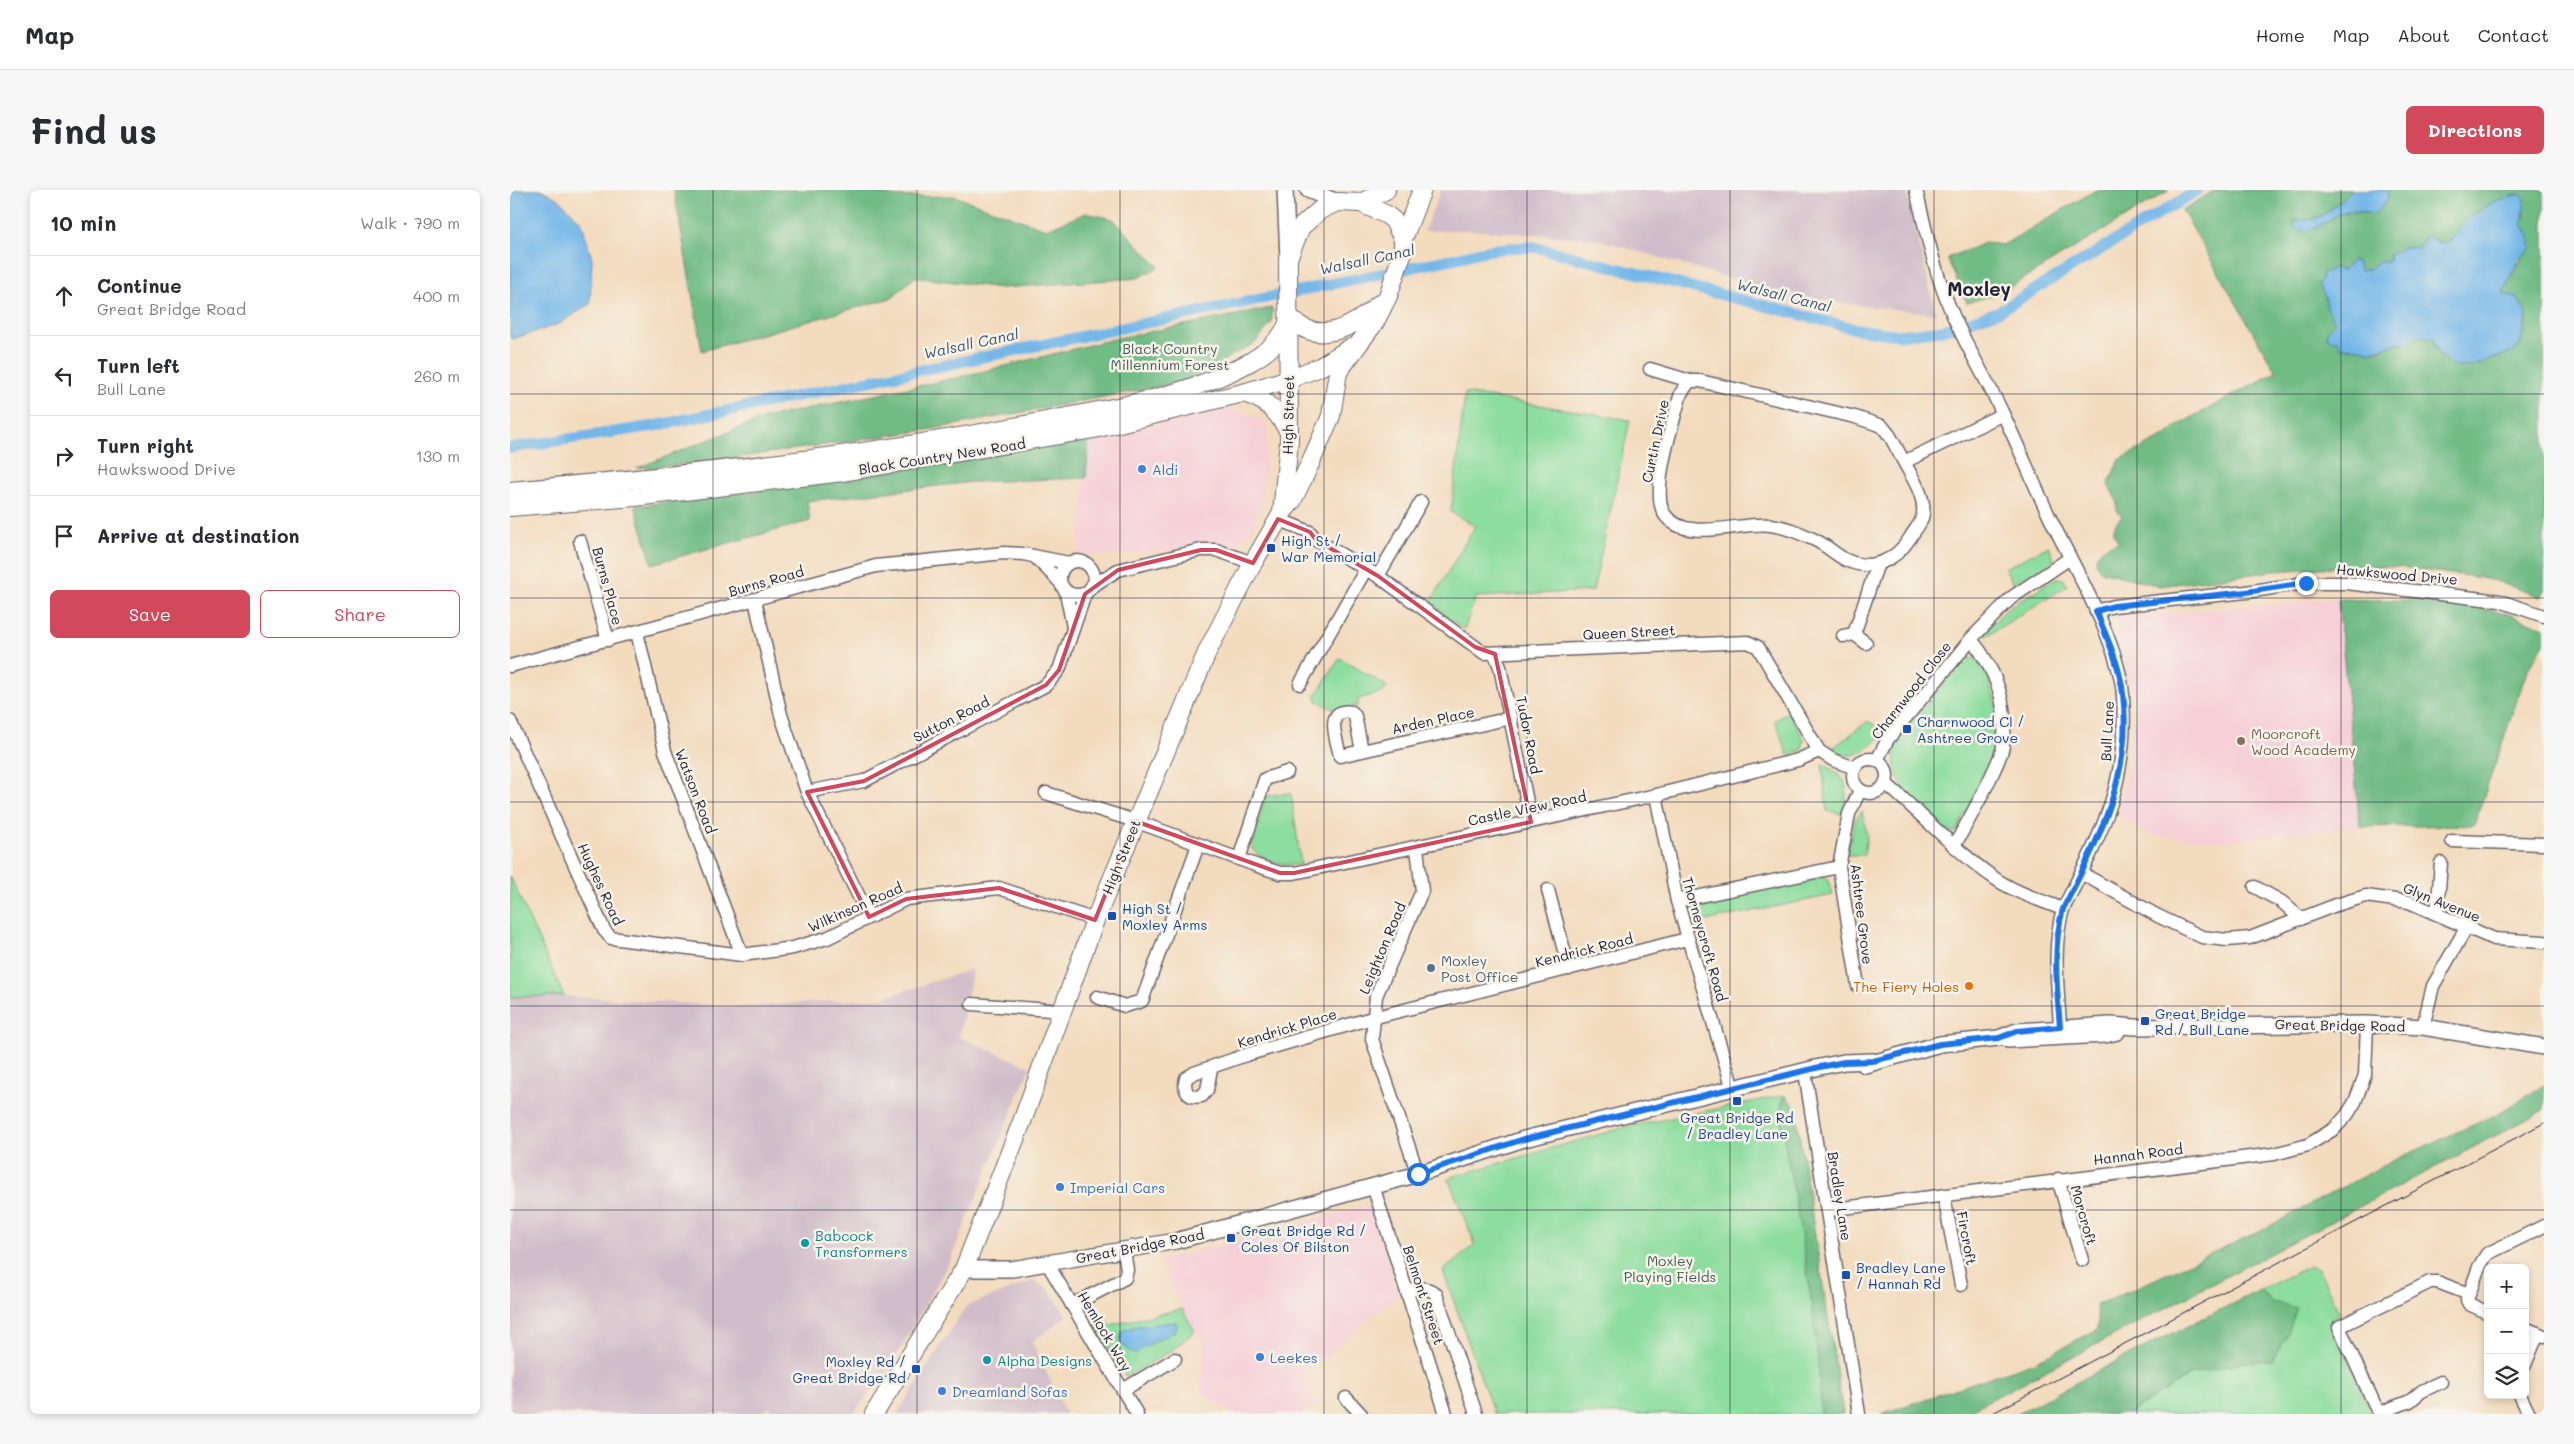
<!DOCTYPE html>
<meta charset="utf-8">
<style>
:root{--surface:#fff;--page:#f7f7f7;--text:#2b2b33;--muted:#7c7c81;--line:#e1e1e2;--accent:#d1495b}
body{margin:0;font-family:Mali,sans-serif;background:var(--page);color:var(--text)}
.controls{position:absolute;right:15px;bottom:15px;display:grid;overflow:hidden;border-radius:8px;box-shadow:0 2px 8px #0003}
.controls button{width:45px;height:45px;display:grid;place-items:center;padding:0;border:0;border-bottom:1px solid var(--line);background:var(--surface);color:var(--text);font:25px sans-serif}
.stop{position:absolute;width:15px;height:15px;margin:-11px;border:4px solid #1a73e8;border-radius:50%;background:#fff}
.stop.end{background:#1a73e8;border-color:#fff;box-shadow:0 1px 5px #0008}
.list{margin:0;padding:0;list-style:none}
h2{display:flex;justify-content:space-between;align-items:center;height:65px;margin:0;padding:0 20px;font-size:21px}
h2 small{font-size:16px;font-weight:400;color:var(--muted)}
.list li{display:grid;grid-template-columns:32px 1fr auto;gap:15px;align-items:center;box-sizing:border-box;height:80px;padding:0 20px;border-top:1px solid var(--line)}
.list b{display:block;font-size:19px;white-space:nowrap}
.list p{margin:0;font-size:16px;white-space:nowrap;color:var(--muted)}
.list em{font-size:16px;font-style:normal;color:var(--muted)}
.actions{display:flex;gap:10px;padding:15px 20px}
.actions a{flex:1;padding:11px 0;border:1px solid var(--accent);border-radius:8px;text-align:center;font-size:18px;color:var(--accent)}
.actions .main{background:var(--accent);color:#fff}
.icon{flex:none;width:28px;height:28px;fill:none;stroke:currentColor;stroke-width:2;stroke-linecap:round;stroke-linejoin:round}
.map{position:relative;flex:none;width:2034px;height:1224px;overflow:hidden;border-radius:8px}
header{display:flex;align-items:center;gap:30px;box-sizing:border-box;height:70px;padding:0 25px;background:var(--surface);border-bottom:1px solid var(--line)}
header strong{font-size:24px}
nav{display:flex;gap:28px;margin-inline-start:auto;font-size:18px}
.intro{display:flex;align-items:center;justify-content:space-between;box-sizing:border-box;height:120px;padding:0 30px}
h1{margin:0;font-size:35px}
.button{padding:12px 22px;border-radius:8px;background:var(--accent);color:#fff;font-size:18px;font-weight:700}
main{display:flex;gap:30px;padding:0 30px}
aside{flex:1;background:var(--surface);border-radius:8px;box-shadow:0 2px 8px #0003}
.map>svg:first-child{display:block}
</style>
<header>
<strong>Map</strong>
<nav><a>Home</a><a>Map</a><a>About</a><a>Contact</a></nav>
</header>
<div class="intro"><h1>Find us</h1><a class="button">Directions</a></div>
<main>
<aside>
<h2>10 min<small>Walk · 790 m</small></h2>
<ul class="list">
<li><svg class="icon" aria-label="ahead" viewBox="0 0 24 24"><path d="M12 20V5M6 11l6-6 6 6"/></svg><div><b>Continue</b><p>Great Bridge Road</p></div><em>400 m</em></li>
<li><svg class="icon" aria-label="left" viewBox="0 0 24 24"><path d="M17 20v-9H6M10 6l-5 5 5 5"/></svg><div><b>Turn left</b><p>Bull Lane</p></div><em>260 m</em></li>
<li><svg class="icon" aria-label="right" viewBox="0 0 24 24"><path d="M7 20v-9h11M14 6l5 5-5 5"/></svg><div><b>Turn right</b><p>Hawkswood Drive</p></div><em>130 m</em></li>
<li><svg class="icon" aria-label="arrive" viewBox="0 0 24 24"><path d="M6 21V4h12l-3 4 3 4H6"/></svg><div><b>Arrive at destination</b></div></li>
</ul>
<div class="actions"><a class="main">Save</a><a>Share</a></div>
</aside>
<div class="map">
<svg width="2034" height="1224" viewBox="0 0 2034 1224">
<rect width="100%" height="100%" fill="#f7f3e8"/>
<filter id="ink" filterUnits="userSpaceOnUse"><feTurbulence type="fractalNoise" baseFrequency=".02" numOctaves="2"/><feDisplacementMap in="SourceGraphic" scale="10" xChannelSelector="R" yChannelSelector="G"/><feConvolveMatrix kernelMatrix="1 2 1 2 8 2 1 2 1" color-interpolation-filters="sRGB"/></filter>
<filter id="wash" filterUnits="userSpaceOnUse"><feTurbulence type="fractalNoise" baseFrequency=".0096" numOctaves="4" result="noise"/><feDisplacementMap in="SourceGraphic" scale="20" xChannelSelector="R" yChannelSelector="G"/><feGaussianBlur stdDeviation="1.12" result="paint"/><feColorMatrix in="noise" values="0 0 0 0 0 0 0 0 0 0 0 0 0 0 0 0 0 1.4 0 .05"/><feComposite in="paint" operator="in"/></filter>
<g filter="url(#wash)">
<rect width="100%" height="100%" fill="#f3dbbe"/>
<g fill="#f6cfd7">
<path d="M720,219L755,230L758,244L752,310L742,341L725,353L593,366L568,363L579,248Z"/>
<path d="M1828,409L1850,637L1714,651L1643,646L1608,626L1617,588L1625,514L1605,427Z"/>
<path d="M860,1015L889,1104L793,1185L807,1215L796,1224H722L691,1202L694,1155L672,1119L649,1071Z"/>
</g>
<g fill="#d1bdc9">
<path d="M931,0H1396L1426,124L1332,113L1245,96L1083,48L957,40L914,41Z"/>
<path d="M463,779L449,847L520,877L440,1071L378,1180L343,1224H267L259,1217L252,1224H0V807L54,806L232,817L371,808Z"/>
<path d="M523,1091L537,1097L557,1126L522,1152L556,1224H387L456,1116Z"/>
</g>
<g fill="#8cdd9e" stroke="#57806c">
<path d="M955,203L1120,230L1083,401L966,407L954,440L920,413L965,336L941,322Z"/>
<path d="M1539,356L1544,370L1540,374L1503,393L1495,378Z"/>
<path d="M1546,388L1554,389L1557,396L1476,446L1475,441L1498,418Z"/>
<path d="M830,468L878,497L873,502L848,509V516L823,519L806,510V505Z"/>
<path d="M1456,468L1466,469L1477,484L1489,526L1487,560L1446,642H1436C1406,612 1371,592 1390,545Z"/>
<path d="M1278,522L1294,549L1292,560L1278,566L1265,530Z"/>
<path d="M1358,531L1375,542C1357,562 1346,571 1319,561Z"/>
<path d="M1312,574C1340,588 1339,596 1332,624L1317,621Z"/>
<path d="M781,603L791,675C774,675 753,672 742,659L755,606Z"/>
<path d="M1352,621L1357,646L1354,665H1336L1345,630Z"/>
<path d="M0,686L54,806L0,807Z"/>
<path d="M1311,687L1318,688L1323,705L1180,734L1178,723L1185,713Z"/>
<path d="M1275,905L1285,918L1333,1224H984L933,1081L965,1054L938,988L1112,938Z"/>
<path d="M1800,1076L1809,1080L1830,1124L1821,1129L1861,1224H1618L1679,1185L1732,1171L1762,1170L1763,1112L1750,1100Z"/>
<path d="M672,1119L685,1141L661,1161L616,1187L586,1138Z"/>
</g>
<g fill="#71bc85" stroke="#4a6f60" fill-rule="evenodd">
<path d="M164,0H351L387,7L444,6L536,39L576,23L603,29L649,77L628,88L491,98L405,87L381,108L192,161Z"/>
<path d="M1586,0H1660L1490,103L1457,113L1437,68L1475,53L1493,55Z"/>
<path d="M1706,0H1842C1824,15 1812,33 1786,30L1783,32L1817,31C1831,18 1847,23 1865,24L1876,12L1879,0H2034V400L2030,407L1986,391L1966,387L1887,377L1841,376L1764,381L1650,396L1591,381C1577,365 1595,355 1609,352C1601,343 1603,334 1612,327L1607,321V311L1598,295L1609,270L1656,245L1668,235L1766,182L1672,20ZM2006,5H2012V21L2015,23L2012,35L2020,46L2019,54L1993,102L1996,106L2007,108L2017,130L2010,155L2000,163L1963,176H1944L1926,159L1923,148L1906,146L1895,153L1879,155L1868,161L1831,157L1829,151L1817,143L1825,133L1817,118L1815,106L1808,95L1813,84L1829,79L1831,81L1843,71L1850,81L1860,79L1869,71H1879L1880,65L1894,57L1908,58L1915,48L1921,47L1932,53L1941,51L1955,31L1979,15Z"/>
<path d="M762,118V132L745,153L674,192L423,239L183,274L127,278L254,228L446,188L608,148Z"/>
<path d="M579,248L576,288L463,292L297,311L300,331L142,374L125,316L293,296Z"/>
<path d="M1828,409L1925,411L1996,423L2034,438V454L2017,481L1964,635L1850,637Z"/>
<path d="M2034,895V920L2031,922L1453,1224H1371L1525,1172L1588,1139L1586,1114L1602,1109L1756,1038L1880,972L1992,922Z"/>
<path d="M1275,905L1285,918L1333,1224H1311C1308,1123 1287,1021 1269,922Z"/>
<path d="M1750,1100L1763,1112L1787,1118L1776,1148L1762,1170L1732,1172L1679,1185L1618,1224H1507L1611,1169Z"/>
</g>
<g fill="#73b7e9" stroke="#4a6c92">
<path d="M0,0H32L50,10L72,33L82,69L80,114L49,134L3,149L0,147Z"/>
<path d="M1842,0H1879L1876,12L1865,24C1855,23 1843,19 1833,22C1820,26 1798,51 1783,36L1787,30C1811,34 1825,15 1842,0Z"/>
<path d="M2006,5H2012L2015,9L2012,35L2020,46V59L2009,68L1993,102L1996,105L2007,108L2017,123L2011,151L2005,161L1963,176L1946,177L1936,171L1928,163L1923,148L1906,146L1898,153H1888L1859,162L1851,158L1831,157L1828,150L1818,149C1814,142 1820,138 1825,133L1817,118L1815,106L1808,95L1813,84L1825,77L1832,81L1842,71L1847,72L1850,81L1860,79L1869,71H1879L1880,64L1894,57L1908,58L1917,46L1930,53L1941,51L1955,31L1985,11Z"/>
<path d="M666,1132L667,1138L664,1142L634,1157L626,1165L610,1153L612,1141L627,1136Z"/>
</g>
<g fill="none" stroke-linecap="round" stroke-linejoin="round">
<path stroke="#73b7e9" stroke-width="11" d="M0,258L144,236L951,67C976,59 998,57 1024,57L1346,139L1389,145L1433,140L1490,121L1688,0"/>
</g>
</g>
<g filter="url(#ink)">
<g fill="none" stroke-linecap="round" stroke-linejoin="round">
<defs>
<g id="minor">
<path d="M1406,0C1416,41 1425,84 1442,123C1457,158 1477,190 1493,224C1510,259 1524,295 1541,330C1564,377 1610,455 1613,506C1619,594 1591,644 1553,719C1542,757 1548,798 1550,837L1553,843L1556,842"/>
<path d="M1140,179L1180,191"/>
<path d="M1394,272L1380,246L1372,236L1345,227L1190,191H1180L1171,203C1164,230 1139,303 1155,325C1176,354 1231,331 1261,335C1276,337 1293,344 1307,351C1317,356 1326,365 1336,370C1362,382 1385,371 1400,348C1403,342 1410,335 1412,328C1418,310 1402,287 1394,272L1493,224"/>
<path d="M768,329L800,342L806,350L868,386L974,463L1238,452L1248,457L1309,561L1323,570L1345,578"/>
<path d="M70,351L98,450"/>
<path d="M524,366L550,392"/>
<circle cx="567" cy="388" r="17"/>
<path d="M868,386L911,312"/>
<path d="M582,396L608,380L691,360H706L743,373"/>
<path d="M556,402L563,437"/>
<path d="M245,410L271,525L297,602L359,727"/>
<path d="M1586,421L1604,416L1736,402L1795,393H1836L1990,411L2034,426"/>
<path d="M127,442L155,561L232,765"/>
<path d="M1344,444L1367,376"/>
<path d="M1333,446L1344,444L1356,453"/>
<path d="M985,464L990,477L1021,632"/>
<path d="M0,476L366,376L494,363L513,364L559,373"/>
<path d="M790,494L856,379"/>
<path d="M0,531L94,740L101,748L232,765L283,758L317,748L396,709L489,698L585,730"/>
<path d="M852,561L845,526L842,522C813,517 827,550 830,566L852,561L1001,528"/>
<circle cx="1360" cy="586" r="17"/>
<path d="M1367,570L1378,549L1461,449L1501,408L1560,368"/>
<path d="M1375,593C1411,623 1442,658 1480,685C1501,701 1529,710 1553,719"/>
<path d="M297,602L354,591L536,495L549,480L575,404"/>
<path d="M536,603L625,631L748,676L770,683H784L1146,605L1288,570L1309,561"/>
<path d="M1146,605L1167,711L1223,899"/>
<path d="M1942,651L2034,654"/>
<path d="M1444,656C1459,630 1473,605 1485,578C1488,571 1492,563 1493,556C1499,516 1486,479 1461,449"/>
<path d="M907,658L912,701L866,806L862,849L908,984"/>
<path d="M729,669L755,589L777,582"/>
<path d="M1571,683L1648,726L1692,747L1717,750L1740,748L1826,715L1856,706L1899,712L1984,749L2034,752"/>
<path d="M1745,697L1772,712L1791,729"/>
<path d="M1038,700L1059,779"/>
<path d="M1167,711L1329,677"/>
<path d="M1927,724L1931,673"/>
<path d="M1348,796L1329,677L1339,624L1350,600"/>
<path d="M587,807L615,816L632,811L688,655"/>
<path d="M462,814L553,821"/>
<path d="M1913,837L1923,796L1956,738"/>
<path d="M701,879L697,900L692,906C678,909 673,901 676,888L684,883L736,865L862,828L1177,749"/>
<path d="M1295,882L1349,1224"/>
<path d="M1548,989L1572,1070"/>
<path d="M863,996L936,1224"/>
<path d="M1434,1007L1451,1095"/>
<path d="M1317,1020L1764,964L1798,955L1824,939L1837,925L1845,912L1855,885L1857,834"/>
<path d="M537,1073L627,1224"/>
<path d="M897,1101C908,1098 917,1096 926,1104L966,1224"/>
<path d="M562,1115L615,1088L617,1080L614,1060"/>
<path d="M1978,1123L1959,1114L1957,1110L1969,1077L1977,1064L2034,1036"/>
<path d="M2015,1138L2034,1146"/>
<path d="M2015,1175L2028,1143"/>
<path d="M613,1200L665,1169"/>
<path d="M2010,1205L2019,1224"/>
<path d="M836,1208L851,1224"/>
<path d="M1869,1223L1900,1211L1912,1201L1931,1192"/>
<path d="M1869,1224L1829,1137L1920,1092H1927L1959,1104"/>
</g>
<g id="major">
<path d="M775,0L778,68"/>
<path d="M798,0L827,12"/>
<path d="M1498,850L1595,845L1607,842"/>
<path d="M1355,875L1430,854L1489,848L1507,841L1601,835L1625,837L1857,834L1913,837L2034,857"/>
<path d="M454,1079H502L666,1051L908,984L1014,949L1310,877L1334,872L1363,871"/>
</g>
<g id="highway">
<path d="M851,13L876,0"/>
<path d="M893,49L912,0"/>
<path d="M779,126C806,158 845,137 869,114"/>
<path d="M733,203C756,209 766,220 778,240"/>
<path d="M0,301C176,285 352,267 525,233C597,219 675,208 740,172C758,162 771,150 779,132"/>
<path d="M0,317L125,307L333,282L584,239L733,203L779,189L810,177L840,158"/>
<path d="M364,1224L454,1079L513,929L585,730L698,460L743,373L772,323L782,311L799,276L821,226L828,182L865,132L878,106L893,61V49L884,31L877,25L851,13L827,12L810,20L791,37L778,68L779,251L772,323"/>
</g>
</defs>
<use href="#minor" stroke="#6b6369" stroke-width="15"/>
<use href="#major" stroke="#6b6369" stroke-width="18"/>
<use href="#highway" stroke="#6b6369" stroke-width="20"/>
<use href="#minor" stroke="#fff" stroke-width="12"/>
<use href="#major" stroke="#fff" stroke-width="15"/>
<use href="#highway" stroke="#fff" stroke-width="18"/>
<path stroke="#22223b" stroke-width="1" d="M1481,1224L2034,933"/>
</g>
</g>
<g fill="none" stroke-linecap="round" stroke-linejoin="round" filter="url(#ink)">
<path stroke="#1a73e8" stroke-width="6" d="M908,984L1014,949L1310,877L1334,872L1363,871L1430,854L1489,848L1507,841L1550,837C1547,798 1542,757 1553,719C1588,650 1623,585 1613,504C1610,475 1597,448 1586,421L1604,416L1736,402L1796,393"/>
</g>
<path fill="none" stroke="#d1495b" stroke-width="4" stroke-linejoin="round" d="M768,329L800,342L806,350L868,386L965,457L985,464L1021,632L784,683H770L625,631L585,730L489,698L396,709L359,727L297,602L354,591L536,495L549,480L575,404L608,380L691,360H706L743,373Z"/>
<path fill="none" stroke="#22223b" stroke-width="1" stroke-opacity="0.55" d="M203,0V1224M407,0V1224M610,0V1224M814,0V1224M1017,0V1224M1220,0V1224M1424,0V1224M1627,0V1224M1831,0V1224M0,204H2034M0,408H2034M0,612H2034M0,816H2034M0,1020H2034"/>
<g fill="#3f7fe0" stroke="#f7f3e8" stroke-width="2">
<circle cx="632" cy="279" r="5"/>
<circle cx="550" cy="997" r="5"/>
<circle cx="750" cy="1167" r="5"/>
<circle cx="432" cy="1201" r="5"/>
</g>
<g fill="#1a4fb4" stroke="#f7f3e8" stroke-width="2">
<rect x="756" y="353" width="10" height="10" rx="2.5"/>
<rect x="1392" y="534" width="10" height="10" rx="2.5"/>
<rect x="597" y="721" width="10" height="10" rx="2.5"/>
<rect x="1630" y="826" width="10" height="10" rx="2.5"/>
<rect x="1222" y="906" width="10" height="10" rx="2.5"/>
<rect x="716" y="1043" width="10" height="10" rx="2.5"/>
<rect x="1331" y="1080" width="10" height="10" rx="2.5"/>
<rect x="401" y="1174" width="10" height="10" rx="2.5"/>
</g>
<circle fill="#8d6e63" stroke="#f7f3e8" stroke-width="2" cx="1731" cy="551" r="5"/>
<circle fill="#5c6f8a" stroke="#f7f3e8" stroke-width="2" cx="921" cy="778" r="5"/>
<circle fill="#e8710a" stroke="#f7f3e8" stroke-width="2" cx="1459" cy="796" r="5"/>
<g fill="#0f9aa8" stroke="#f7f3e8" stroke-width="2">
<circle cx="295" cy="1053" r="5"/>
<circle cx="477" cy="1170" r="5"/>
</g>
<g text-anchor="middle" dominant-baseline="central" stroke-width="5" stroke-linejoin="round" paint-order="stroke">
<g font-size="14" fill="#425a59" stroke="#f7f3e8">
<text x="660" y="158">Black Country<tspan x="660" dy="16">Millennium Forest</tspan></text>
<text x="1160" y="1070">Moxley<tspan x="1160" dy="16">Playing Fields</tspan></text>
</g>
<g font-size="14" fill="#22223b" stroke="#f7f3e8">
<text transform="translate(778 225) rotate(-89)">High Street</text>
<text transform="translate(1145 251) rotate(-78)">Curtin Drive</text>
<text transform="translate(432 266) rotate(-9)">Black Country New Road</text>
<text transform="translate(1887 384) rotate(5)">Hawkswood Drive</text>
<text transform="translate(256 391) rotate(-16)">Burns Road</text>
<text transform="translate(98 396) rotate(75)">Burns Place</text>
<text transform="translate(1119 442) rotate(-3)">Queen Street</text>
<text transform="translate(1401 500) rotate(-52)">Charnwood Close</text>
<text transform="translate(441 529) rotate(-27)">Sutton Road</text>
<text transform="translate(923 530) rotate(-12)">Arden Place</text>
<text transform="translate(1597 541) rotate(-87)">Bull Lane</text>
<text transform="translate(1019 545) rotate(79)">Tudor Road</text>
<text transform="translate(186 601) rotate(69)">Watson Road</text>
<text transform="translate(1017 618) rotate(-12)">Castle View Road</text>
<text transform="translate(611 667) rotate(-68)">High Street</text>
<text transform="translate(91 694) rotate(65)">Hughes Road</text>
<text transform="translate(1932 712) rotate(22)">Glyn Avenue</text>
<text transform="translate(345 717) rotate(-24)">Wilkinson Road</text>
<text transform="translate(1352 724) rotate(83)">Ashtree Grove</text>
<text transform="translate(1195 749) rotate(74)">Thorneycroft Road</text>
<text transform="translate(872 758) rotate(-67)">Leighton Road</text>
<text transform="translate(1074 760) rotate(-14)">Kendrick Road</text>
<text transform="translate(1830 835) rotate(1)">Great Bridge Road</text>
<text transform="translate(777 838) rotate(-17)">Kendrick Place</text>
<text transform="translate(1628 964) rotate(-7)">Hannah Road</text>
<text transform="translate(1330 1006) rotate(81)">Bradley Lane</text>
<text transform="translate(1574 1025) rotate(74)">Morcroft</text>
<text transform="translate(1457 1048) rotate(79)">Fircroft</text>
<text transform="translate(630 1056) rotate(-11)">Great Bridge Road</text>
<text transform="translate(914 1105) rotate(72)">Belmont Street</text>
<text transform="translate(595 1141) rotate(59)">Hemlock Way</text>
</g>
<g font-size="14" fill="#366cbe" stroke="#f7f3e8" text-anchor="start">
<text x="642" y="279">Aldi</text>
<text x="560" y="997">Imperial Cars</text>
<text x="760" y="1167">Leekes</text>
<text x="442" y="1201">Dreamland Sofas</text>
</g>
<g font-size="14" fill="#164399" stroke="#f7f3e8" text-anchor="start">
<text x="771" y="350">High St /<tspan x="771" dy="16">War Memorial</tspan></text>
<text x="1407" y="531">Charnwood Cl /<tspan x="1407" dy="16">Ashtree Grove</tspan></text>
<text x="612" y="718">High St /<tspan x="612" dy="16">Moxley Arms</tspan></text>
<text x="1645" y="823">Great Bridge<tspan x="1645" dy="16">Rd / Bull Lane</tspan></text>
<text x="1227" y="927" text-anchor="middle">Great Bridge Rd<tspan x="1227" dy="16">/ Bradley Lane</tspan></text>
<text x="731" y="1040">Great Bridge Rd /<tspan x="731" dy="16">Coles Of Bilston</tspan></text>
<text x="1346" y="1077">Bradley Lane<tspan x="1346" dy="16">/ Hannah Rd</tspan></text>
<text x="396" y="1171" text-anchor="end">Moxley Rd /<tspan x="396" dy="16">Great Bridge Rd</tspan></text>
</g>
<g font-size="14" fill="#785e54" stroke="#f7f3e8" text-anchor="start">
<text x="1741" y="543">Moorcroft<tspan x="1741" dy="16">Wood Academy</tspan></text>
</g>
<g font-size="14" fill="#4e5e75" stroke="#f7f3e8" text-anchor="start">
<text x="931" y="770">Moxley<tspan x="931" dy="16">Post Office</tspan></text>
</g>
<g font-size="14" fill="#c56008" stroke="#f7f3e8" text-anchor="end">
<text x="1449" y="796">The Fiery Holes</text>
</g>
<g font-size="14" fill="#0d838f" stroke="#f7f3e8" text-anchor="start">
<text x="305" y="1045">Babcock<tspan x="305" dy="16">Transformers</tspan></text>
<text x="487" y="1170">Alpha Designs</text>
</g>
<g font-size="15" font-style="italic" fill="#3e5678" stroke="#f7f3e8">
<text transform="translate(857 69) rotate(-12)">Walsall Canal</text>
<text transform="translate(1274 105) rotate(14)">Walsall Canal</text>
<text transform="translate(461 153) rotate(-12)">Walsall Canal</text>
</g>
<g font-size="19" font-weight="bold" fill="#22223b" stroke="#f7f3e8">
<text x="1469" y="98">Moxley</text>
</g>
</g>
</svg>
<div class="controls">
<button>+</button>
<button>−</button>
<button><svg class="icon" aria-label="layers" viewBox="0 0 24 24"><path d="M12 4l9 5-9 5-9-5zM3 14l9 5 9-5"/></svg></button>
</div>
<div class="stop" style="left:908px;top:984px"></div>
<div class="stop end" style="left:1796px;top:393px"></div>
</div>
</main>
